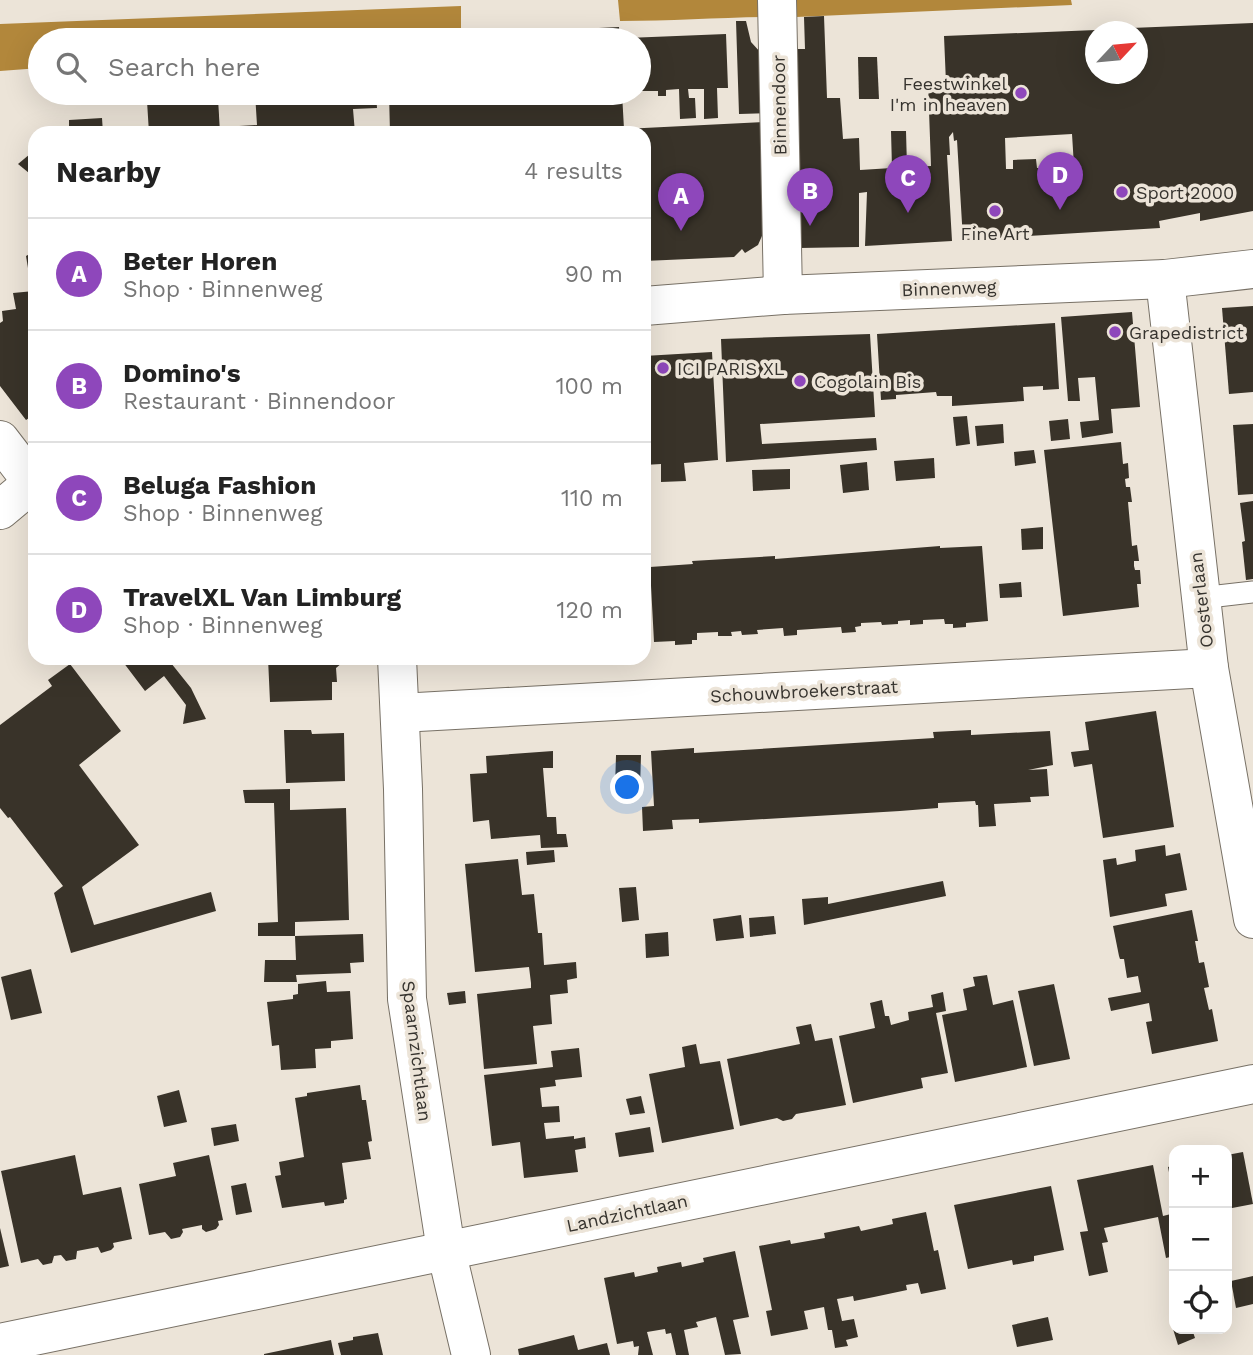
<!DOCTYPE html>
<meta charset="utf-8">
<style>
:root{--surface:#fff;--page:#f2f2f2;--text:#222;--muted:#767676;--line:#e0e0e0;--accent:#8e47bb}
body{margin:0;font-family:"Work Sans",sans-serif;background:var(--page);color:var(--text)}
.controls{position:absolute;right:21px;bottom:21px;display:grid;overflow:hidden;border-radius:14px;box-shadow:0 7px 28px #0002}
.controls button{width:63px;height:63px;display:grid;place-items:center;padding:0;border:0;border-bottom:2px solid var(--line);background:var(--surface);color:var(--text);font:35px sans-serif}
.compass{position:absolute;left:1085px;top:21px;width:63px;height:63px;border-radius:50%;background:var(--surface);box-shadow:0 7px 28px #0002;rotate:64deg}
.you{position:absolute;left:628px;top:788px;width:24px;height:24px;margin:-18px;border:5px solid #fff;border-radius:50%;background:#1a73e8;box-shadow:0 0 0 10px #1a73e833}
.badge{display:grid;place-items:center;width:46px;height:46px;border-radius:50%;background:var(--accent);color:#fff;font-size:23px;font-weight:700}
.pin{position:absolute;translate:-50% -58px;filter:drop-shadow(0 2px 4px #0008)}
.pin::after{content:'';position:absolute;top:37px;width:24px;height:21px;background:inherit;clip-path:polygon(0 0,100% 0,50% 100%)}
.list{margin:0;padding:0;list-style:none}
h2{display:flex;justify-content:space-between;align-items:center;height:91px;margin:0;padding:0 28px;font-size:30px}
h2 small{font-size:23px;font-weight:400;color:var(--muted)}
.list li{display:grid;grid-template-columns:46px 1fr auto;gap:21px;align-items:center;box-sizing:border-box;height:112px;padding:0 28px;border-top:2px solid var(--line)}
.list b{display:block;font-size:26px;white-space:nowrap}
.list p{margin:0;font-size:23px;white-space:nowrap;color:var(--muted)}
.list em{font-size:23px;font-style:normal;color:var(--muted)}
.icon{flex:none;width:38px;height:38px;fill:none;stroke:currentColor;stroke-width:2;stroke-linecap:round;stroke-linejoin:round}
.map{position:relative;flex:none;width:1253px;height:1355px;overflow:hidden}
.search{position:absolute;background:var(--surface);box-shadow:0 7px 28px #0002;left:28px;top:28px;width:623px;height:77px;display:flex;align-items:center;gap:18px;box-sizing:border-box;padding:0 24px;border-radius:38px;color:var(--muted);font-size:26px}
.panel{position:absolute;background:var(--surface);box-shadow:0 7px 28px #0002;left:28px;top:126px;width:623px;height:539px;border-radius:21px}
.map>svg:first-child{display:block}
</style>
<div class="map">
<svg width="1253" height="1355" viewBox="0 0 1253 1355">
<rect width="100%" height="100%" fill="#ece4d8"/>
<g fill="#b2873b">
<path d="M618,0H1071L1072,5L796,17C738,16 679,21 620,21Z"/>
<path d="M461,6V35L370,40H40V68L0,71V24Z"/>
</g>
<g fill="#393329" fill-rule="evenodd">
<path d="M824,16L827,98H840L843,139L859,138L860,170L892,168L891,131H906L907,167L931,166L928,83H946L944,36L1096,30V74H1138V32H1107V29L1253,23V211L1200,221V213L1159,221L1160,228L963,240L957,140L954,141L953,132L949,137L950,155H947L952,241L865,246L867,192L859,193V247L799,248L795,49H805L804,17ZM1072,134L1074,166L1037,168L1036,159L1013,160V169H1006L1005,138Z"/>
<path d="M736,21H746L751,42L761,53L768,113L739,114Z"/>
<path d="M619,27L620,40H462L461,35Z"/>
<path d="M726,34L728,88H717L718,118L704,119V89H688L689,98H695L696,118L680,119L679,89L666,90V96H658V91H639V40H627V38Z"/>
<path d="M858,57H877L879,99H859Z"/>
<path d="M255,93H376L377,108L353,109L355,133H240L239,126L257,125Z"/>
<path d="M389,93H622L624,129L764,122L769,219L762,226L765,229L758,245L745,253L742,249L734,257L644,261V133H390Z"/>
<path d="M218,98L220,133H149L147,101Z"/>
<path d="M102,118L103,133H59V130L69,128V120Z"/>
<path d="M30,154L35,157V173H29L18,164Z"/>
<path d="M35,251V267L28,268L26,256Z"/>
<path d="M34,291L35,414L26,420L0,386V323L3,321L2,311L16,309L13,293Z"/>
<path d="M1253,306V392L1229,394L1222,308Z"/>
<path d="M1132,312L1140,407L1111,409L1113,433L1082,438L1080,422L1099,420L1095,377L1078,378L1080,401H1068L1061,317Z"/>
<path d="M1055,323L1059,389L1043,390V386L1023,387L1024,401L952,406V396H937L936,392L896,395V399L881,400L877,334Z"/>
<path d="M870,334L875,417L760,424L762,444L876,438L877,450L726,462L721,339Z"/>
<path d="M712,352L718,460L684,463L686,481L661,482V464L644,465V356Z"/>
<path d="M967,416L970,444L956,446L953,417Z"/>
<path d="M1068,419L1070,439L1051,441L1049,421Z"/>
<path d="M1003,424L1004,443L977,446L975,426Z"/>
<path d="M1253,424V494L1238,495L1233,425Z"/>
<path d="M1121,442L1123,464L1128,463L1129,478L1125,479L1126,487H1130L1132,502H1128L1132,546L1137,545L1139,561H1134V566L1135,570H1140L1141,584H1137L1139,607L1063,616L1044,450Z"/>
<path d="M1034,450L1036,463L1015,466L1014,452Z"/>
<path d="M934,458L935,478L896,481L894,461Z"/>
<path d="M867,462L869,490L843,493L840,465Z"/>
<path d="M790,469V489L753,491L752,470Z"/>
<path d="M1253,501V579L1246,580L1242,542L1245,541L1240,503Z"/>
<path d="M1043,527V549L1022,550L1021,529Z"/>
<path d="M940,546V548L982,546L988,621L966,623V627L953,628V624H945L944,619L923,620V624L910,625V620L898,621V624L882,625L881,622L861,623V626L855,627L856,632L842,633L841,627L797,630V635L784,636L783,628L757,630L758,634L742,635L741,631L731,632L732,636H718V632L697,633V640H692V644L675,645V641L654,642L650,567L693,564L692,561L775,556V559Z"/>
<path d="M1021,582L1022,597L1000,598L999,584Z"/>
<path d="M120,658H167L191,688L206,719L183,724L186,705L164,676L145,691Z"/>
<path d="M268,658H341L342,663L336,668L337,682H332V700L270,702Z"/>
<path d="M454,658H483V660L454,662Z"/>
<path d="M497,658H510V662L497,663Z"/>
<path d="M70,664L121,731L79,765L139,845L82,887L94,925L211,892L216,911L71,953L54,893L63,886L10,817L8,818L0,808V725L52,686L48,680Z"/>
<path d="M1156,711L1174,827L1103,838L1092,764L1074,767L1071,752L1089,750L1085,722Z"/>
<path d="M284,730H311L312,734L344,733L345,781L286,783Z"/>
<path d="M971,730V735L1050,731L1053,765L1028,770L1047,769L1049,796L1030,797L1031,802L994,804L996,826L979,827L978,805H976L975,801L938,803V808L900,811L699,823V819L672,820L673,829L643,831L642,807L654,806L651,751L694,748V753L934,738L933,732Z"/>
<path d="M553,751V768H543L547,817H556L557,834H566L568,847L541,848L540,835L491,839L489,820L473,822L470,774L487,773L486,756Z"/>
<path d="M616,755H641L640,790L615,789Z"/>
<path d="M290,789V810L346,808L349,920L295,922V936H258V923L278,922L274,803H245L243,790Z"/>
<path d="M1165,845L1166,856L1180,853L1187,890L1165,894L1167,906L1110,917L1103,860L1116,858L1117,865L1136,861L1135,850Z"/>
<path d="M554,850L555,862L527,865L526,852Z"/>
<path d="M518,859L522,895L534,894L538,933H542L544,965L576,962L577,978L567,980L568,993L550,995L552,1024L533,1026L537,1064L484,1069L477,994L531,988V983L529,967L475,972L465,864Z"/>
<path d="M943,881L946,896L804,925L802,899L828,897V904Z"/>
<path d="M636,887L639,920L622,922L619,888Z"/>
<path d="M1192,910L1198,941H1195L1199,963L1204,962L1209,987L1204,988L1209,1010L1212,1009L1218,1041L1152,1054L1146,1022L1152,1021L1149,1003L1111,1011L1108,998L1141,992L1138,976L1127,978L1124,959H1120L1119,956L1113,926Z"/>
<path d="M741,915L744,938L716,941L713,919Z"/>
<path d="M774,916L776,934L750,937L749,918Z"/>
<path d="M668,932L669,956L646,958L645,934Z"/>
<path d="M363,934L364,962L350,963L351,973L296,975L297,982H264L265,960H296L295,936Z"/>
<path d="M31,969L42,1013L11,1020L1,977Z"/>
<path d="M987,975L993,1005L1013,1000L1027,1067L955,1082L942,1015L967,1010L963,989L975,986L973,977Z"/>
<path d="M326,981L327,992L350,991L353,1039L331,1041V1048L315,1049L316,1068L281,1070L279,1045L272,1046L267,1002L293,999V995L298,994V984Z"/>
<path d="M1054,984L1070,1059L1034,1066L1018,991Z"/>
<path d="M465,991L466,1003L449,1005L447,993Z"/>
<path d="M943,992L946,1011L936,1013L948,1073L921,1078L923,1088L853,1103L839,1036L875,1028L870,1003L882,1000L885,1016H889L891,1025L909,1020L908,1012L933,1007L931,995Z"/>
<path d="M811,1024L815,1041L832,1038L846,1105L796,1114L792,1119L783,1121L777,1118L740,1126L727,1059L800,1044L796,1027Z"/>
<path d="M696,1044L700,1064L720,1061L734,1129L662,1143L649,1074L685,1067L682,1047Z"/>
<path d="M579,1048L582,1077L555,1080L556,1086L540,1088L542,1107L559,1106L560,1122L544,1123L546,1139L574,1136V1139L585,1137L586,1148L575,1150L578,1172L524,1178L520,1142L492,1146L484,1075L553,1067L551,1051Z"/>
<path d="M360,1085L362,1100H366L372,1141L368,1142L371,1159L342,1163L347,1199L344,1200V1203L325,1206L324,1202L282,1208L275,1176L281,1175L279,1162L304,1157L295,1098L307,1096V1093Z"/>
<path d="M179,1090L187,1122L164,1127L157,1096Z"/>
<path d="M641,1096L645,1113L630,1115L626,1099Z"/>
<path d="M236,1124L239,1141L214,1146L211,1128Z"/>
<path d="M650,1127L654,1152L619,1157L615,1133Z"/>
<path d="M1243,1152L1253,1204L1227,1209V1155Z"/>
<path d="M75,1155L83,1195L121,1187L132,1239L113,1243L114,1247L111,1250L101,1253L98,1247L77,1251L76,1259L66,1261L61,1255L54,1256L52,1263L43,1265L38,1259L21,1263L1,1171Z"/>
<path d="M209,1155L223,1220L218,1221L219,1225L216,1229L206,1232L202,1229V1225L182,1229L183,1232L180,1237L171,1239L165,1232L149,1235L139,1184L176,1176L173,1163Z"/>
<path d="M1153,1165L1163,1216L1171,1214L1174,1230V1256L1166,1258L1158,1217L1104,1228L1108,1242L1102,1243L1108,1272L1089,1276L1080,1232L1088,1231L1077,1180Z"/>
<path d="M1174,1165V1194H1173L1168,1167Z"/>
<path d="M246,1183L252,1212L236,1215L231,1186Z"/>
<path d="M1051,1186L1064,1250L1034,1256V1261L1013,1265L1012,1260L968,1269L954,1205Z"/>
<path d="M926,1212L934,1251L938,1250L946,1289L921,1294L918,1283L906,1285L907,1290L874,1297L854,1301L853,1296L837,1299L842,1321L854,1319L858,1337L846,1340L848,1346L835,1348L832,1330H828L824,1307L804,1311L808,1329L771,1336L766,1311L772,1310L759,1246L790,1240L791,1244L825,1238L824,1233L859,1226L861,1231L893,1224L892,1219Z"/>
<path d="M0,1228L9,1266L0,1268Z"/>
<path d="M735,1251L749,1317L733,1320L741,1354L725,1355L716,1317L696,1322L698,1327L684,1330L689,1355H676L671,1333L666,1334L665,1329L647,1332L653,1355H638L639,1346L634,1347L633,1341L617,1344L604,1278L634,1272L635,1277L658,1272L657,1267L681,1262L682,1267L704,1262L703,1258Z"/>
<path d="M1253,1276V1304L1236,1308L1231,1281Z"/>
<path d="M1048,1317L1053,1340L1017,1347L1012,1325Z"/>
<path d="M1173,1329H1192L1195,1338L1178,1345Z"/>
<path d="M378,1333L383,1355H341L338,1343L353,1340V1337Z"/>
<path d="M574,1335L578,1350L607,1343L610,1355H519L518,1349Z"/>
<path d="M331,1340L334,1355H264V1354Z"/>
</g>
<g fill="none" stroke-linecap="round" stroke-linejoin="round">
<defs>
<path id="lane" d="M1200,598L1253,592"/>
<g id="street">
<path d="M777,0L783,295"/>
<path d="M1165,279L1209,668L1253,919"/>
<path d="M0,440L33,483"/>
<path d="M397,658L403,789L407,999L446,1250L471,1355"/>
<path d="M400,713L1209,668"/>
<path d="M0,1343L1253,1084"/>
</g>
<g id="secondary">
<path d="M644,306L783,295L1165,279L1253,269"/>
<path d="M0,510L35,481"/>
</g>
</defs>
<use href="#lane" stroke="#787166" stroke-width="23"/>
<use href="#street" stroke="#787166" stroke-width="40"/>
<use href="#secondary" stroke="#787166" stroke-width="40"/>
<use href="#lane" stroke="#fff" stroke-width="21"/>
<use href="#street" stroke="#fff" stroke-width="38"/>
<use href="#secondary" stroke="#fff" stroke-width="38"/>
</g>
<g fill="#8e47bb" stroke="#ece4d8" stroke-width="2.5">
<circle cx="1021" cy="93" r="7"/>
<circle cx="1122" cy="192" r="7"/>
<circle cx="995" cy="211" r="7"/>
<circle cx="1115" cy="332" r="7"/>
<circle cx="663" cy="368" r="7"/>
<circle cx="800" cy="381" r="7"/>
</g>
<g text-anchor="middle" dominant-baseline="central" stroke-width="7" stroke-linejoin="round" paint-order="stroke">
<g font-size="18" fill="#36332e" stroke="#ece4d8" text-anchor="start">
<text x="1007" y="83" text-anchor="end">Feestwinkel<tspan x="1007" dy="21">I'm in heaven</tspan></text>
<text x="1136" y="192">Sport 2000</text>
<text x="995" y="233" text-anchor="middle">Fine Art</text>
<text x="1129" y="332">Grapedistrict</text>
<text x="677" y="368">ICI PARIS XL</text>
<text x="814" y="381">Cogolain Bis</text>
</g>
<g font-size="18" fill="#36332e" stroke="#ece4d8">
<text transform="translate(779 105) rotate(-91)">Binnendoor</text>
<text transform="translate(949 288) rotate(-2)">Binnenweg</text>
<text transform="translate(1201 600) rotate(-97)">Oosterlaan</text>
<text transform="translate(804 691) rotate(-3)">Schouwbroekerstraat</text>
<text transform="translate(417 1051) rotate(83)">Spaarnzichtlaan</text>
<text transform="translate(627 1213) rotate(-12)">Landzichtlaan</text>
</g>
</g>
</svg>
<div class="controls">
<button>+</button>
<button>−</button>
<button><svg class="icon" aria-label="locate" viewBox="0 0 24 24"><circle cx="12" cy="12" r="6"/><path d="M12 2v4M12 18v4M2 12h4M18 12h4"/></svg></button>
</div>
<svg class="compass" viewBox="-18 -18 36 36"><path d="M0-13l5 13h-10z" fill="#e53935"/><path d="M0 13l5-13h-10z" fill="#767676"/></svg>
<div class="you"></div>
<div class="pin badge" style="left:681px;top:231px">A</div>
<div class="pin badge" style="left:810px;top:226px">B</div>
<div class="pin badge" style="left:908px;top:213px">C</div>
<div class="pin badge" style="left:1060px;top:210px">D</div>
<div class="search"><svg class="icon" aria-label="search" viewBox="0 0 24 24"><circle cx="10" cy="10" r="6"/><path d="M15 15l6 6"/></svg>Search here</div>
<section class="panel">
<h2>Nearby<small>4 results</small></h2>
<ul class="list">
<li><span class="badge">A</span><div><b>Beter Horen</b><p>Shop · Binnenweg</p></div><em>90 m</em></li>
<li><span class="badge">B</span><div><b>Domino's</b><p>Restaurant · Binnendoor</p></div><em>100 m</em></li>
<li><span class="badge">C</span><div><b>Beluga Fashion</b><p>Shop · Binnenweg</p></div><em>110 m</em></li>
<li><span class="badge">D</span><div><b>TravelXL Van Limburg</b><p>Shop · Binnenweg</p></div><em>120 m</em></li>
</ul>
</section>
</div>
